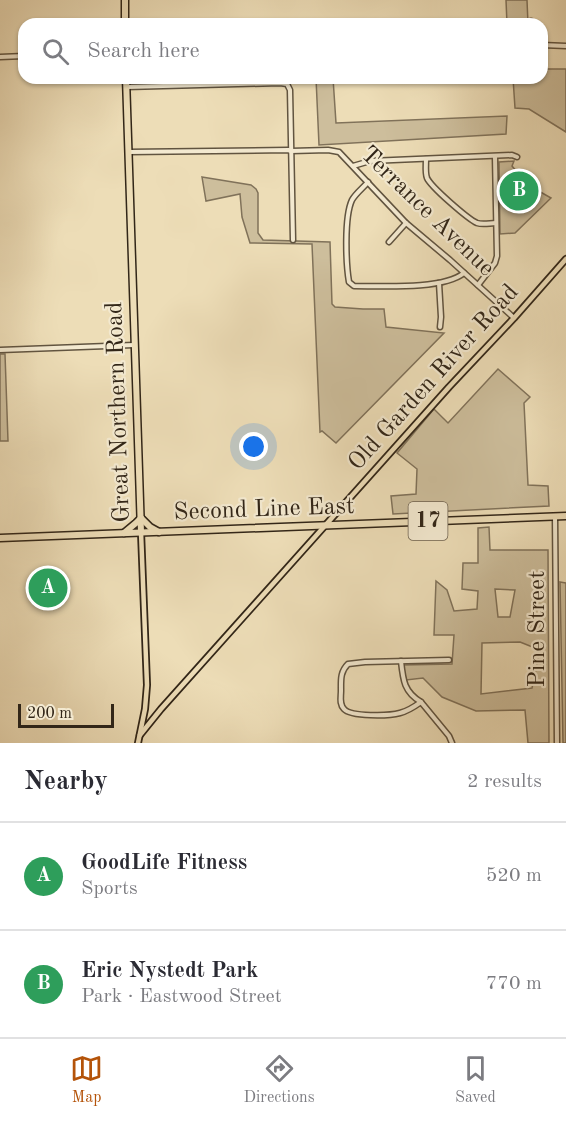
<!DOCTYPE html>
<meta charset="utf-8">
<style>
:root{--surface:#fff;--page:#f2f2f3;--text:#2b2b33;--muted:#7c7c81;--line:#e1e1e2;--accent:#b45309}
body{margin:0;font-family:"Old Standard TT",serif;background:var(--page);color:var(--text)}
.scale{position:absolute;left:18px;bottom:15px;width:96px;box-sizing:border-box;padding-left:6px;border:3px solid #322618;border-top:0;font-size:16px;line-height:21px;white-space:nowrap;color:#322618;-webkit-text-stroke:4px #f3e9d0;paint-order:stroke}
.you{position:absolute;left:254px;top:447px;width:21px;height:21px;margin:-15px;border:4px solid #fff;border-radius:50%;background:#1a73e8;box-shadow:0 0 0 9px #1a73e833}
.badge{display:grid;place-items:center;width:39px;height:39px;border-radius:50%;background:var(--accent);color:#fff;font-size:20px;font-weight:700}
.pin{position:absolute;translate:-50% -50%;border:3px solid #fff;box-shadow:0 2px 6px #0006}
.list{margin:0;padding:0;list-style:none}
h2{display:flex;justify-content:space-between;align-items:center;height:78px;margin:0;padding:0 24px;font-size:26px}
h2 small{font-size:20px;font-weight:400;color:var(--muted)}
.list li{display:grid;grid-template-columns:39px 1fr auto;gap:18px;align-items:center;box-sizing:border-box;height:108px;padding:0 24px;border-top:2px solid var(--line)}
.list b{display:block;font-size:22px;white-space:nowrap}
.list p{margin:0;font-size:20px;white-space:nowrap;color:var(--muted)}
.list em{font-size:20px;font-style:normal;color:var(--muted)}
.icon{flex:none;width:33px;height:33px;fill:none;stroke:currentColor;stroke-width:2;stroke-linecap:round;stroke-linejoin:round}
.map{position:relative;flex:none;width:566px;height:743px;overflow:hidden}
.search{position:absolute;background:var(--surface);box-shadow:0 2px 4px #0004;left:18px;right:18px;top:18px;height:66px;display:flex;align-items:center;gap:15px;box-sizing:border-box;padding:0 21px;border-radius:18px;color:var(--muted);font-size:22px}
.sheet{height:294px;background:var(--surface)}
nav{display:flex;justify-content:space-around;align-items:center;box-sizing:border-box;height:84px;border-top:2px solid var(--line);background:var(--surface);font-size:16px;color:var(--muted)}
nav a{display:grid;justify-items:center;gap:3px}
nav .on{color:var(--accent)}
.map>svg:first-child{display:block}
</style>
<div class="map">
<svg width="566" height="743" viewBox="0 0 566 743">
<rect width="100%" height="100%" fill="#edddb7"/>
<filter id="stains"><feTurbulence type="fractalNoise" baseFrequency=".00333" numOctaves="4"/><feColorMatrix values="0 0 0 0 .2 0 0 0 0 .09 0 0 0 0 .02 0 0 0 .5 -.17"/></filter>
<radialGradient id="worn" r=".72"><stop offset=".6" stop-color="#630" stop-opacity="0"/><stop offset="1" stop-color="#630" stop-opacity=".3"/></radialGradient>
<g fill="#cdbe9c" stroke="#80725a" stroke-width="1.5" fill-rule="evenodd">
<path d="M506,0H527L528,24H507Z"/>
<path d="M542,69H566V132L529,109L515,108L513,78H542Z"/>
<path d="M316,78H333L336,123L507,116L506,134L319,145Z"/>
<path d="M514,161L512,166L528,185L551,198L515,233L500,234L499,162Z"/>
<path d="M202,177L251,185L256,189L258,193V233L263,240L330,242L332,304L335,307L363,309H384L386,327L444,333L336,443L322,431L320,432L312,244L250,243L242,217L240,194L206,201Z"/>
<path d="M0,354H5L8,441H0Z"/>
<path d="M498,369L530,397L524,403L528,485L548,486L549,506L393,514L391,496L416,494L417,469L397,453L434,409L448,423Z"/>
<path d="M489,527L490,550H548L549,743H528L525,710L476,711L442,697L423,678L406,680L403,665L452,664L454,635H434L436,581L447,590L454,611L477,609L478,591L462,589L463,563H478V528ZM495,589L515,590L510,617H498ZM520,642L540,650L532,688L481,694L482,643Z"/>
<path d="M560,582L566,583V743H563Z"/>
</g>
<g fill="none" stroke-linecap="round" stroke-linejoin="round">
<defs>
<g id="minor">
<path d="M531,21V24"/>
<path d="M542,45L566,46"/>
<path d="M0,57L24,56"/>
<path d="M126,87L280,83L287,84L290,90L293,240"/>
<path d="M129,152L288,150L291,151L328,150L339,152L406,223L450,260L514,318"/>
<path d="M426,159C426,165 425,173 427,178C431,187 468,219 477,223C483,225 490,223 496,223"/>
<path d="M353,166L370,161L512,155L517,157"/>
<path d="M368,182C363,188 356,193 352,200C344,217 346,264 349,282L354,286C381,286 443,290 464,273"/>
<path d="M389,242L406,223"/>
<path d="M439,283L441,317L440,327"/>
<path d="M478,285L495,263L497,256L495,157"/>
<path d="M0,350L134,345"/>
<path d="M555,516L557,743"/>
<path d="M401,661C403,680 404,692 421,702L449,736L452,743"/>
<path d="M421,702C414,707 408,711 400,713C389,716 351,717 344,709C339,704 341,697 341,691C341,680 340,672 348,664L365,662L449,660"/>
</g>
<g id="major">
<path d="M140,735L161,709L449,387L514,318L566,259"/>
<path d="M138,743L145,709L147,685L141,532"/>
</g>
<g id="highway">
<path d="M125,0V24"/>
<path d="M126,78L141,532"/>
<path d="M141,518L150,527L159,532"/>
<path d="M124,533L136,523L141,518"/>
<path d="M0,538L566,516"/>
</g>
</defs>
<use href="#minor" stroke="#615440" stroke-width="7"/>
<use href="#major" stroke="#322618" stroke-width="8"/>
<use href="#highway" stroke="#322618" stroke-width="9"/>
<use href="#minor" stroke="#f3e9d0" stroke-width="4"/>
<use href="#major" stroke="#edddb7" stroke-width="4.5"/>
<use href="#highway" stroke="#edddb7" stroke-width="6"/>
</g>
<g text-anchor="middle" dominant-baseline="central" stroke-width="4.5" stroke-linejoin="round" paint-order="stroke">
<rect fill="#f3e9d0" stroke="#6c604f" stroke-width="1.5" x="408.5" y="502" width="39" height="38" rx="4.5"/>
<g font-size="22" font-weight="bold" fill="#322618">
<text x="428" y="521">17</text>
</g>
<g font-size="24" fill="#322618" stroke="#f3e9d0">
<text transform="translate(427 212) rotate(44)">Terrance Avenue</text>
<text transform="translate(434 378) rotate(-48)">Old Garden River Road</text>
<text transform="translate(119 412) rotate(-92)">Great Northern Road</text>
<text transform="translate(264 510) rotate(-2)">Second Line East</text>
<text transform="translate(538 629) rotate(-90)">Pine Street</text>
</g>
</g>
<rect width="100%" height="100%" filter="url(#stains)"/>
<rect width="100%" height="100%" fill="url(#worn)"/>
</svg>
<div class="scale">200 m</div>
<div class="you"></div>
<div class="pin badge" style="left:48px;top:588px;background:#2e9e5b">A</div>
<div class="pin badge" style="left:519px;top:191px;background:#2e9e5b">B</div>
<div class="search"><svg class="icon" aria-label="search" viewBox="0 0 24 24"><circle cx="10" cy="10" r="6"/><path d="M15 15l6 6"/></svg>Search here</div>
</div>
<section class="sheet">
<h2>Nearby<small>2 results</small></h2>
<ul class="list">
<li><span class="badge" style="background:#2e9e5b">A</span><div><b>GoodLife Fitness</b><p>Sports</p></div><em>520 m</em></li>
<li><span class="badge" style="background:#2e9e5b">B</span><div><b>Eric Nystedt Park</b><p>Park · Eastwood Street</p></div><em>770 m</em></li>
</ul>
</section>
<nav>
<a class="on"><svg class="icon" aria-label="map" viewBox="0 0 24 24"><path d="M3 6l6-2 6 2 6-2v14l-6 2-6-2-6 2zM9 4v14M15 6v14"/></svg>Map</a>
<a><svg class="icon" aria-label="directions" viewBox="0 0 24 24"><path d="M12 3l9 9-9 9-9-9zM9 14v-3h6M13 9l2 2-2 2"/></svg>Directions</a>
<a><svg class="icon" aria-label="saved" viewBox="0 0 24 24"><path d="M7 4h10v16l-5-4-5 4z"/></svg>Saved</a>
</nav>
